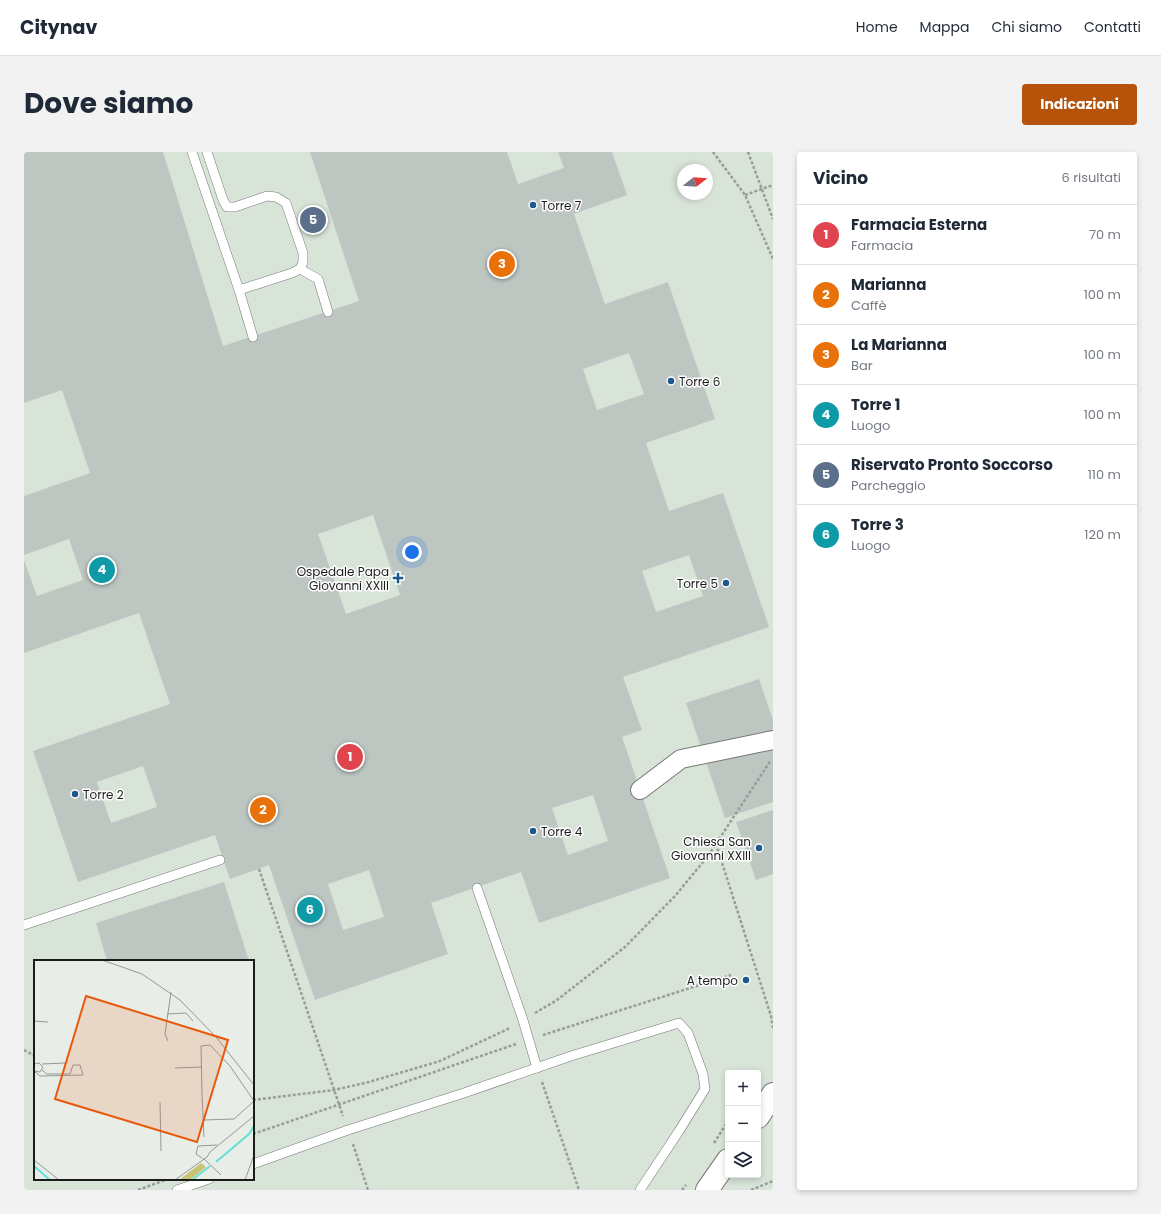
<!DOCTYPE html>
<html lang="it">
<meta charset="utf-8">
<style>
:root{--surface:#fff;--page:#f2f2f3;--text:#1f2937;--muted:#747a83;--line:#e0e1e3;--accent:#b45309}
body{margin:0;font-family:Poppins,sans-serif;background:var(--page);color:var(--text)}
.controls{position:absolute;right:12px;bottom:12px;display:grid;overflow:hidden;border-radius:4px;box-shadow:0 2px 6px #0003}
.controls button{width:36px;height:36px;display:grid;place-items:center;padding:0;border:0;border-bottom:1px solid var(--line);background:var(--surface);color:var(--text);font:20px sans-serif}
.compass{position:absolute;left:653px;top:12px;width:36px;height:36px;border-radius:50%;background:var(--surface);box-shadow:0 2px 6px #0003;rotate:73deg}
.you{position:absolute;left:388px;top:400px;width:14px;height:14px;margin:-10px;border:3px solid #fff;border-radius:50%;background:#1a73e8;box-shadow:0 0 0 6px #1a73e833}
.badge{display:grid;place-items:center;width:26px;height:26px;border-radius:50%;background:var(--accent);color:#fff;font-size:13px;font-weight:700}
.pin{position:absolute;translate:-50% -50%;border:2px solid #fff;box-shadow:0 1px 4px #0006}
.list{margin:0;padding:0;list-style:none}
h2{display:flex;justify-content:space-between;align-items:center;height:52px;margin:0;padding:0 16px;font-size:17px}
h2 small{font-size:13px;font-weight:400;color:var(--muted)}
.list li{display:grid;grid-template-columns:26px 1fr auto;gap:12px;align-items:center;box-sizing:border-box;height:60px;padding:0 16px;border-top:1px solid var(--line)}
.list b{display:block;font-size:15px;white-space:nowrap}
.list p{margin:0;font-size:13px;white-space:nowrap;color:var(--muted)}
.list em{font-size:13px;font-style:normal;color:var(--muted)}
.icon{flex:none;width:22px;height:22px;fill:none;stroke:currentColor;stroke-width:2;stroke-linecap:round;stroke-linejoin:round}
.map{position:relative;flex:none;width:749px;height:1038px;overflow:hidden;border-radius:4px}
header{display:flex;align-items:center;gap:24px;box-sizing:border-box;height:56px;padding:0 20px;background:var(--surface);border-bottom:1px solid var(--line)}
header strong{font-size:19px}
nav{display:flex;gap:22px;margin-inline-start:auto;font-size:14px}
.intro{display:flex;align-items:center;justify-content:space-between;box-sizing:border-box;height:96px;padding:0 24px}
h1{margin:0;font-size:28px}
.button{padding:10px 18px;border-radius:4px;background:var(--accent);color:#fff;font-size:14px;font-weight:700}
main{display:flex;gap:24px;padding:0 24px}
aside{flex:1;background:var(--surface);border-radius:4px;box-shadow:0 2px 6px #0003}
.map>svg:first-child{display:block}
</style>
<header>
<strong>Citynav</strong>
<nav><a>Home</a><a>Mappa</a><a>Chi siamo</a><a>Contatti</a></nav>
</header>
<div class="intro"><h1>Dove siamo</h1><a class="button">Indicazioni</a></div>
<main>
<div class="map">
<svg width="749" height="1038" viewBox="0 0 749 1038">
<rect width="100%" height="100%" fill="#e8ede8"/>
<path fill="#d9e4d9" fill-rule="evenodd" d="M0,0H749V1038H0ZM659,18H683V42H659ZM11,809H229V1027H11ZM704,921H734V1023H704Z"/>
<g fill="#bec6c2" fill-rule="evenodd">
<path d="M0,0H139L199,194L335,149L286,0H483L494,32L540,16L534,0H588L603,43L550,62L581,152L644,130L691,267L622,291L645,359L699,341L745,475L599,525L618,578L598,585L646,726L515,771L497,720L407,751L424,802L291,848L245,713L206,727L191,683L54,730L9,599L146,552L115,461L0,501V408L13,444L59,428L45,387L0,403V344L66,321L38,238L0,251ZM605,201L620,242L573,258L559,217ZM349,363L376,443L322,462L294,382ZM665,403L679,444L632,460L618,419ZM119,614L133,655L87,671L73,630ZM569,643L584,689L544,703L528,656ZM345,718L360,765L319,778L304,732Z"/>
<path d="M735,527L749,568V650L701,666L662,551Z"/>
<path d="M749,658V722L732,728L712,670Z"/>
<path d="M200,730L225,809H83L72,771Z"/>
</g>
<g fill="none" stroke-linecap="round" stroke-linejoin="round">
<defs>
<g id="service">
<path d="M168,0L215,138L268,121L276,117L279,110V101L262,51L252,45L243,44L211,55H203L199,48L183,0"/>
<path d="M276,117L294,127L304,160"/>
<path d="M215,138L229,185"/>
<path d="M453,736L499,868L513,916"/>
<path d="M0,773L196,708"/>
<path d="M229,1012L324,978L440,941L547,904L655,871L664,881L679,922L681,937L655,979L616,1038"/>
<path d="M153,1038L185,1027"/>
</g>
<path id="minor" d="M616,638L657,607L749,588"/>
<g id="tertiary">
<path d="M734,965L749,942"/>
<path d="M683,1038L704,1008"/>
</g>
</defs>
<use href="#service" stroke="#747974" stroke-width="10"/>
<use href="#minor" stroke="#747974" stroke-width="20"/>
<use href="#tertiary" stroke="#747974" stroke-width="24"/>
<g stroke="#999d99" stroke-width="2.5" stroke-dasharray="3 2" stroke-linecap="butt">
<path d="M689,0L721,43L749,107"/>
<path d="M724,0L749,67"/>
<path d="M721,43L749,33"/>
<path d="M692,692L747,864L749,876"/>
<path d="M235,717L319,964"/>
<path d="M511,861L533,848L601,795L651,744L684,704L747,608"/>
<path d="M519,883L707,823"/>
<path d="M0,898L11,904"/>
<path d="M734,924L735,922"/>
<path d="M518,930L555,1038"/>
<path d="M229,948L310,938L345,930L416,909L486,876"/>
<path d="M229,982L492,892"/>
<path d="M690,991L704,969"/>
<path d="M329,992L344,1038"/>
<path d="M114,1038L141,1028"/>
<path d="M658,1038L662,1033"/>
<path d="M727,1038L749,1029"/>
</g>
<use href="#service" stroke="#fff" stroke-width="9"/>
<use href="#minor" stroke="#fff" stroke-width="18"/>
<use href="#tertiary" stroke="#fff" stroke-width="22"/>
</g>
<g fill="#1c588f" stroke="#fff" stroke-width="1.5">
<circle cx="509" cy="53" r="4"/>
<circle cx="647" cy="229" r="4"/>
<path d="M372 420h4v4h4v4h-4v4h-4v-4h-4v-4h4z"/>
<circle cx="702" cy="431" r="4"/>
<circle cx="51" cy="642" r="4"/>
<circle cx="509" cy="679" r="4"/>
<circle cx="735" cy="696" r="4"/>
<circle cx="722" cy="828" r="4"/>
</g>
<g text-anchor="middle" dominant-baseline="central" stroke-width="3" stroke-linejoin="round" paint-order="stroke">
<g font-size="12" fill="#1a1c1a" stroke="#fff" text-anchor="start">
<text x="517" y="53">Torre 7</text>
<text x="655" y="229">Torre 6</text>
<text x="365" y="419" text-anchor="end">Ospedale Papa<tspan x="365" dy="14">Giovanni XXIII</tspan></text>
<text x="694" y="431" text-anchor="end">Torre 5</text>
<text x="59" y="642">Torre 2</text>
<text x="517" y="679">Torre 4</text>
<text x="727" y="689" text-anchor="end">Chiesa San<tspan x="727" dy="14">Giovanni XXIII</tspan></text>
<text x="714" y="828" text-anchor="end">A tempo</text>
</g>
</g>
<g transform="translate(10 808)">
<rect width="220" height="220" fill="#e8ede8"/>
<path d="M167,203L172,207L156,220H145Z" fill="#cbc374"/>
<path fill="none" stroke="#64e1d5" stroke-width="2" d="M182,202L215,174L220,166M0,206L16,220M158,220L176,206"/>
<path fill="none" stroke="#969996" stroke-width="1" d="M68,0L108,14L146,40L182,77L220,125M0,28V2M133,54L152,53L159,61M0,61L14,62M134,81L131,74L137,32M0,104L5,103L9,107L6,112L0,111M8,104L31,103M141,108L168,107M0,111L6,116L49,115L46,105H39L36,114H13L8,110M126,142L127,191M169,160L200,159L220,141L196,106L176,85L167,86L168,135L170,177M168,198L162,194L164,186L183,185M169,198L187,215M0,200L25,220M141,220L173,197L176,192L220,156M211,220L220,195"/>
<path fill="#e8590c" fill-opacity="0.15" stroke="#e8590c" stroke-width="2" d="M52,36L194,80L163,182L21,139Z"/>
<rect width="220" height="220" fill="none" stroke="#1a1c1a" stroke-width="2"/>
</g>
</svg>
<div class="controls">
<button>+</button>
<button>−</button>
<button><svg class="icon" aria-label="layers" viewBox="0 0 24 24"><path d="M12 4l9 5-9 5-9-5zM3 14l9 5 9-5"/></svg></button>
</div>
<svg class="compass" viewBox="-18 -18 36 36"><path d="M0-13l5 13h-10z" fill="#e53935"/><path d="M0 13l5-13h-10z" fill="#747a83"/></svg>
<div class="you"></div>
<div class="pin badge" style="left:326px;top:605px;background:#e0444e">1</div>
<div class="pin badge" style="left:239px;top:658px;background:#e8710a">2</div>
<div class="pin badge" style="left:478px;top:112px;background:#e8710a">3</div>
<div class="pin badge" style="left:78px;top:418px;background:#0f9aa8">4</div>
<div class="pin badge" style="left:289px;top:68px;background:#5c6f8a">5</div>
<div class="pin badge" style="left:286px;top:758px;background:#0f9aa8">6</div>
</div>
<aside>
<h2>Vicino<small>6 risultati</small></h2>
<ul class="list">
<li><span class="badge" style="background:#e0444e">1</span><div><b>Farmacia Esterna</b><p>Farmacia</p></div><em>70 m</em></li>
<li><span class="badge" style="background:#e8710a">2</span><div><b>Marianna</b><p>Caffè</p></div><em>100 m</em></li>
<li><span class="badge" style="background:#e8710a">3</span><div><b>La Marianna</b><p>Bar</p></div><em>100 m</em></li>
<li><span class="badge" style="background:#0f9aa8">4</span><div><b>Torre 1</b><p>Luogo</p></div><em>100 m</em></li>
<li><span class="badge" style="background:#5c6f8a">5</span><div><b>Riservato Pronto Soccorso</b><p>Parcheggio</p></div><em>110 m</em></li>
<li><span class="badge" style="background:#0f9aa8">6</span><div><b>Torre 3</b><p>Luogo</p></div><em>120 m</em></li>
</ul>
</aside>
</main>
